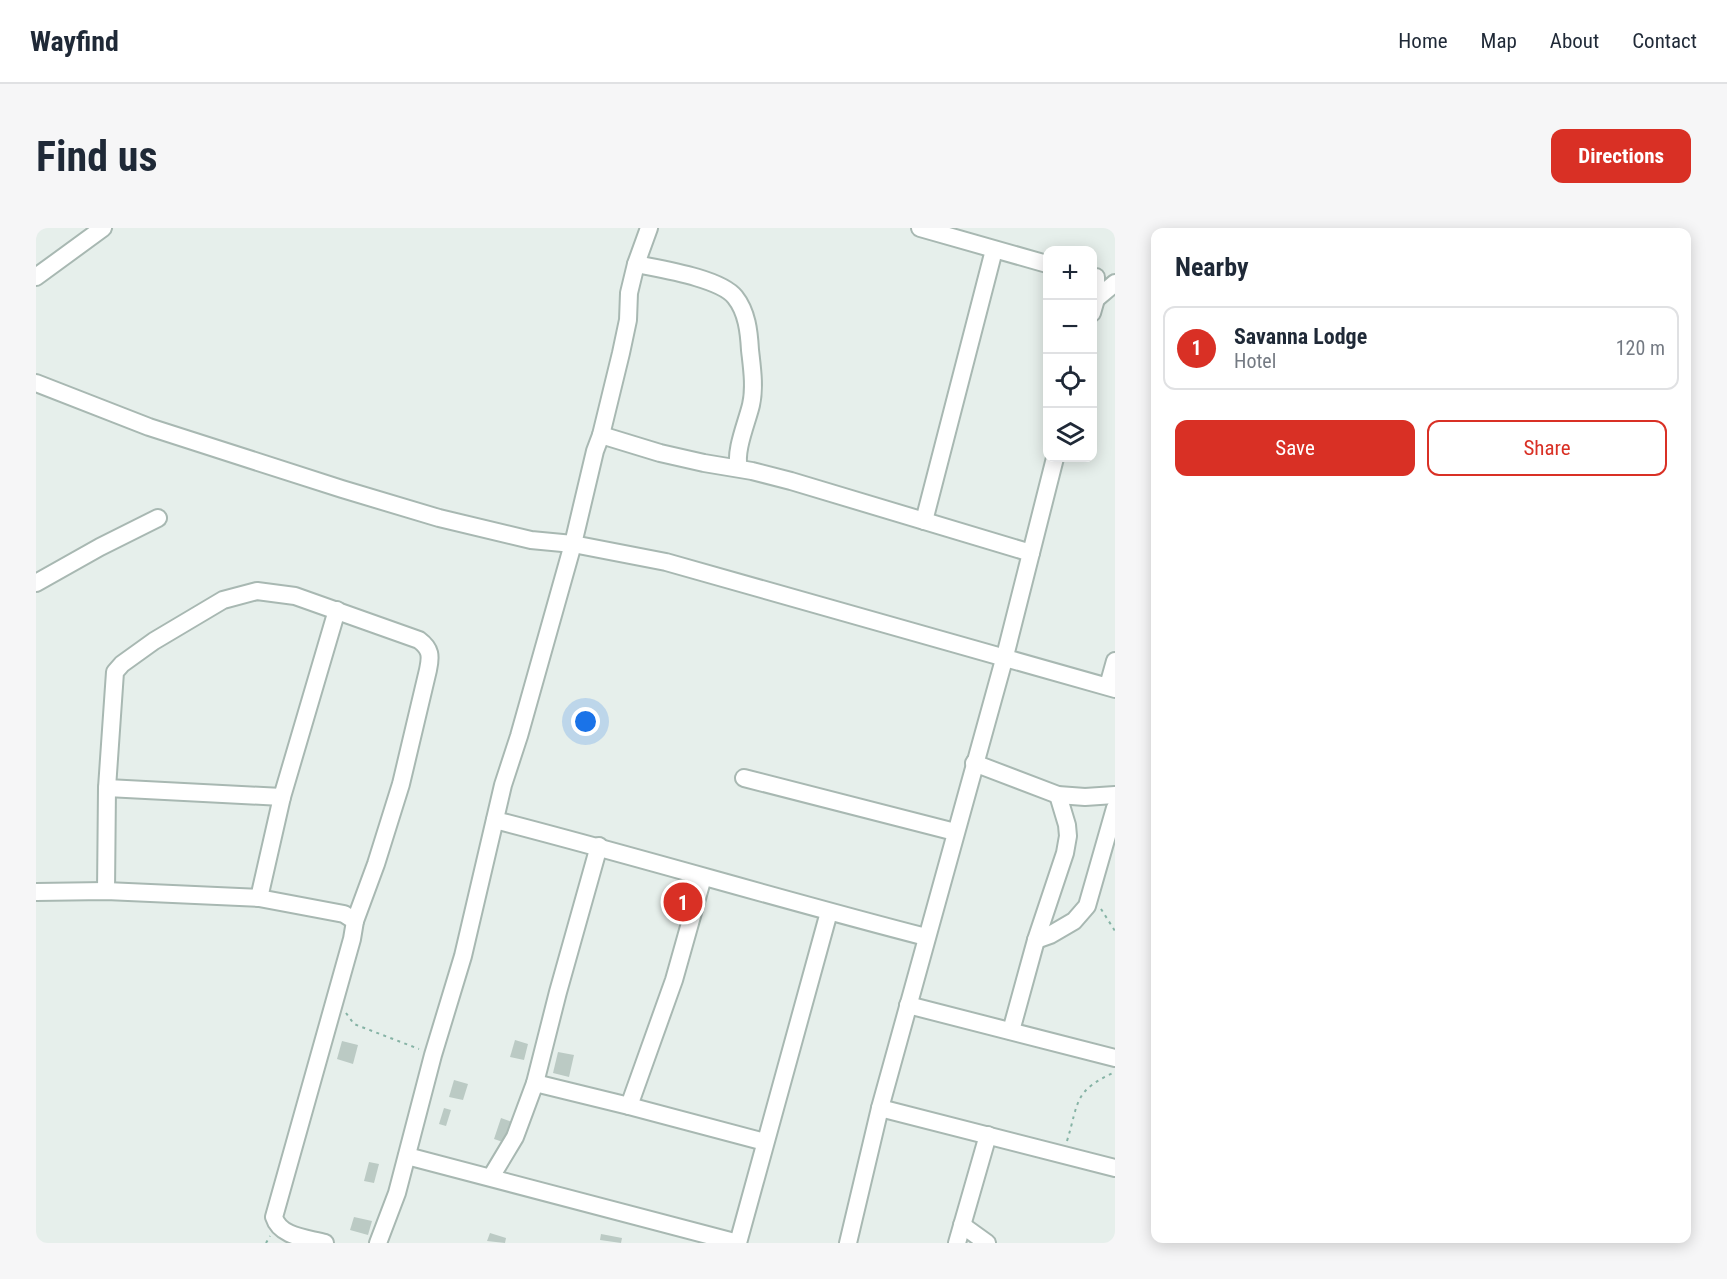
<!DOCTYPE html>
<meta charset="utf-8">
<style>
:root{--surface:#fff;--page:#f6f6f7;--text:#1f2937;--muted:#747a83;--line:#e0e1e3;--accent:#d93025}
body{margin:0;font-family:"Roboto Condensed",sans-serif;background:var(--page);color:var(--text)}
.controls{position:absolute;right:18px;top:18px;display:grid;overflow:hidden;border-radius:12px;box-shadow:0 3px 15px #0003}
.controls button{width:54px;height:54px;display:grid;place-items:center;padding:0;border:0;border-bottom:2px solid var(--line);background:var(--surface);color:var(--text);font:30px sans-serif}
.you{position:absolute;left:550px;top:494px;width:21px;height:21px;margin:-15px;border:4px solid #fff;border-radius:50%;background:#1a73e8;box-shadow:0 0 0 9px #1a73e833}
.badge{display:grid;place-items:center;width:39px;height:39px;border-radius:50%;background:var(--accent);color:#fff;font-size:20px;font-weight:700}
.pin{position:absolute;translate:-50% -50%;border:3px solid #fff;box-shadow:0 2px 6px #0006}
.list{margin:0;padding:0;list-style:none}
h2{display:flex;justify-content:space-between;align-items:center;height:78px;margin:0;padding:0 24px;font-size:26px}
h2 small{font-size:20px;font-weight:400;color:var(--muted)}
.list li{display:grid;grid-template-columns:39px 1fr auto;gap:18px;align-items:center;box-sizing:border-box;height:84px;margin:0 12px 12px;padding:0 12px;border:2px solid var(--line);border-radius:12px}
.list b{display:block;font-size:22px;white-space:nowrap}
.list p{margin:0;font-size:20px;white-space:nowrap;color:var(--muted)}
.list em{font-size:20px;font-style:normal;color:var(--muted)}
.actions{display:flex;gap:12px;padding:18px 24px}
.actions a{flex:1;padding:14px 0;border:2px solid var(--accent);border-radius:12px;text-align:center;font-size:21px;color:var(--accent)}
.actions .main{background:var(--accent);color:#fff}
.icon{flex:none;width:33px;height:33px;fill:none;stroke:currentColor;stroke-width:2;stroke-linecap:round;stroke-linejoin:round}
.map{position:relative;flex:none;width:1079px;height:1015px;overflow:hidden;border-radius:12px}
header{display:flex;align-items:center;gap:36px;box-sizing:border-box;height:84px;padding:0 30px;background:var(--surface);border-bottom:2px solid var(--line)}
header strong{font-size:28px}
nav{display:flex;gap:33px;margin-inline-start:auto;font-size:21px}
.intro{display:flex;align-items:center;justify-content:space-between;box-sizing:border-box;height:144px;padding:0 36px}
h1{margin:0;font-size:42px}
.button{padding:15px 27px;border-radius:12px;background:var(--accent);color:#fff;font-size:21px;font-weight:700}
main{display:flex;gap:36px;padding:0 36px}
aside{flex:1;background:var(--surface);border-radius:12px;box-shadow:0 3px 15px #0003}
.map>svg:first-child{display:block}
</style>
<header>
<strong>Wayfind</strong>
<nav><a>Home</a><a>Map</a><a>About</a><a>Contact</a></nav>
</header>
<div class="intro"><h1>Find us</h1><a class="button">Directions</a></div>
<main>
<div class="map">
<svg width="1079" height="1015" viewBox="0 0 1079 1015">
<rect width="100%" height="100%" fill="#e6efeb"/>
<g fill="#bbcac4">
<path d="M479,812L492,816L488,832L474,829Z"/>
<path d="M306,813L322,817L317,836L301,831Z"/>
<path d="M522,824L538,827L533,849L517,845Z"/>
<path d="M418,852L432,856L427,872L413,869Z"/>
<path d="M408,880L415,882L410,898L403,896Z"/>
<path d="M465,890L476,894L470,915L458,911Z"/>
<path d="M333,934L343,936L338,955L328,953Z"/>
<path d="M318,989L336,993L332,1007L314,1002Z"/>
<path d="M454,1005L470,1010L469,1015L451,1013Z"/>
<path d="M565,1006L586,1010L585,1015L564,1012Z"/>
</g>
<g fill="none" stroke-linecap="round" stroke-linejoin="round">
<defs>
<g id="minor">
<path d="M884,0L1011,36"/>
<path d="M600,36C624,41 684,50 699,69C711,84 713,104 714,122C716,140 719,159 715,177C711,194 698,224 703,240"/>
<path d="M0,49L67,0"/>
<path d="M1060,71L1079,55"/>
<path d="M1056,85L1060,71V49"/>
<path d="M0,155L113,199L306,261L403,290L495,312L537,316L630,334L1079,461"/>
<path d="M565,207L624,225L668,235L716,243L755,253L995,325"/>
<path d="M888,293L958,22"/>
<path d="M0,355L64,319L122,290"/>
<path d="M1072,458L1079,433"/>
<path d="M938,535L1022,567L1049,569L1079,567"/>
<path d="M708,550L919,604"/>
<path d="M71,560L246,569"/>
<path d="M459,592C603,629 746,672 890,709"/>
<path d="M70,663L71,560L79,444L86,436L118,413L187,372L221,363L259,368L383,412C395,421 395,428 392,442L365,556L340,636L319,693"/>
<path d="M0,664L70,663L223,670L308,686L319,693L316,711L238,989C244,1009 271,1010 289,1015"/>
<path d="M223,670L246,569L301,382"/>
<path d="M1000,712L1014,707L1038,693L1051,678L1079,580"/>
<path d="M872,777L1079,830"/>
<path d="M975,803L1000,712L1029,625L1032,608L1031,597L1022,567"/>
<path d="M499,855L593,878L729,914"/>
<path d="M593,878L638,752L667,649"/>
<path d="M844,880L1079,940"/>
<path d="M371,928L702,1015"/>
<path d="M455,949L479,909L499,855L522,764L563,618"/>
<path d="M926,997L951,1015"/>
<path d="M342,1015L361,965L397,827L427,728L467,557L483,508L537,316L559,223L565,207L585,125L592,92L593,65L600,36L613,0"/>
<path d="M702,1015L793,684"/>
<path d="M812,1015L844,880L969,428L1019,230"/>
<path d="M921,1015L952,907"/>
</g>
</defs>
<use href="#minor" stroke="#a8b8b2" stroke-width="20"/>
<g stroke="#86b3a5" stroke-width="2" stroke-dasharray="3 4.5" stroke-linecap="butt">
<path d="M1065,681L1079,703"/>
<path d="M310,785L318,796L383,821"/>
<path d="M1031,913C1043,874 1037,863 1079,844"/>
<path d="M230,1015L234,1008"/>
</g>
<use href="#minor" stroke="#fff" stroke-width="16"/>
</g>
</svg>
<div class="controls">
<button>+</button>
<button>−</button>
<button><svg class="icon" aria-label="locate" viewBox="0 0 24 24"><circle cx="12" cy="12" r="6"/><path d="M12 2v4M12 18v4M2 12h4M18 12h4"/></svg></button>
<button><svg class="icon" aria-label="layers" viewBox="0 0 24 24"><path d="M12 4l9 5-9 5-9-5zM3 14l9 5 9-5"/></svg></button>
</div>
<div class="you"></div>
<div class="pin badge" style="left:647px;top:674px">1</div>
</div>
<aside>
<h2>Nearby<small></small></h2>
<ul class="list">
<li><span class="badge">1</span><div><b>Savanna Lodge</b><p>Hotel</p></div><em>120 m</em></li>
</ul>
<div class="actions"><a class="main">Save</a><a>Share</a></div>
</aside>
</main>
